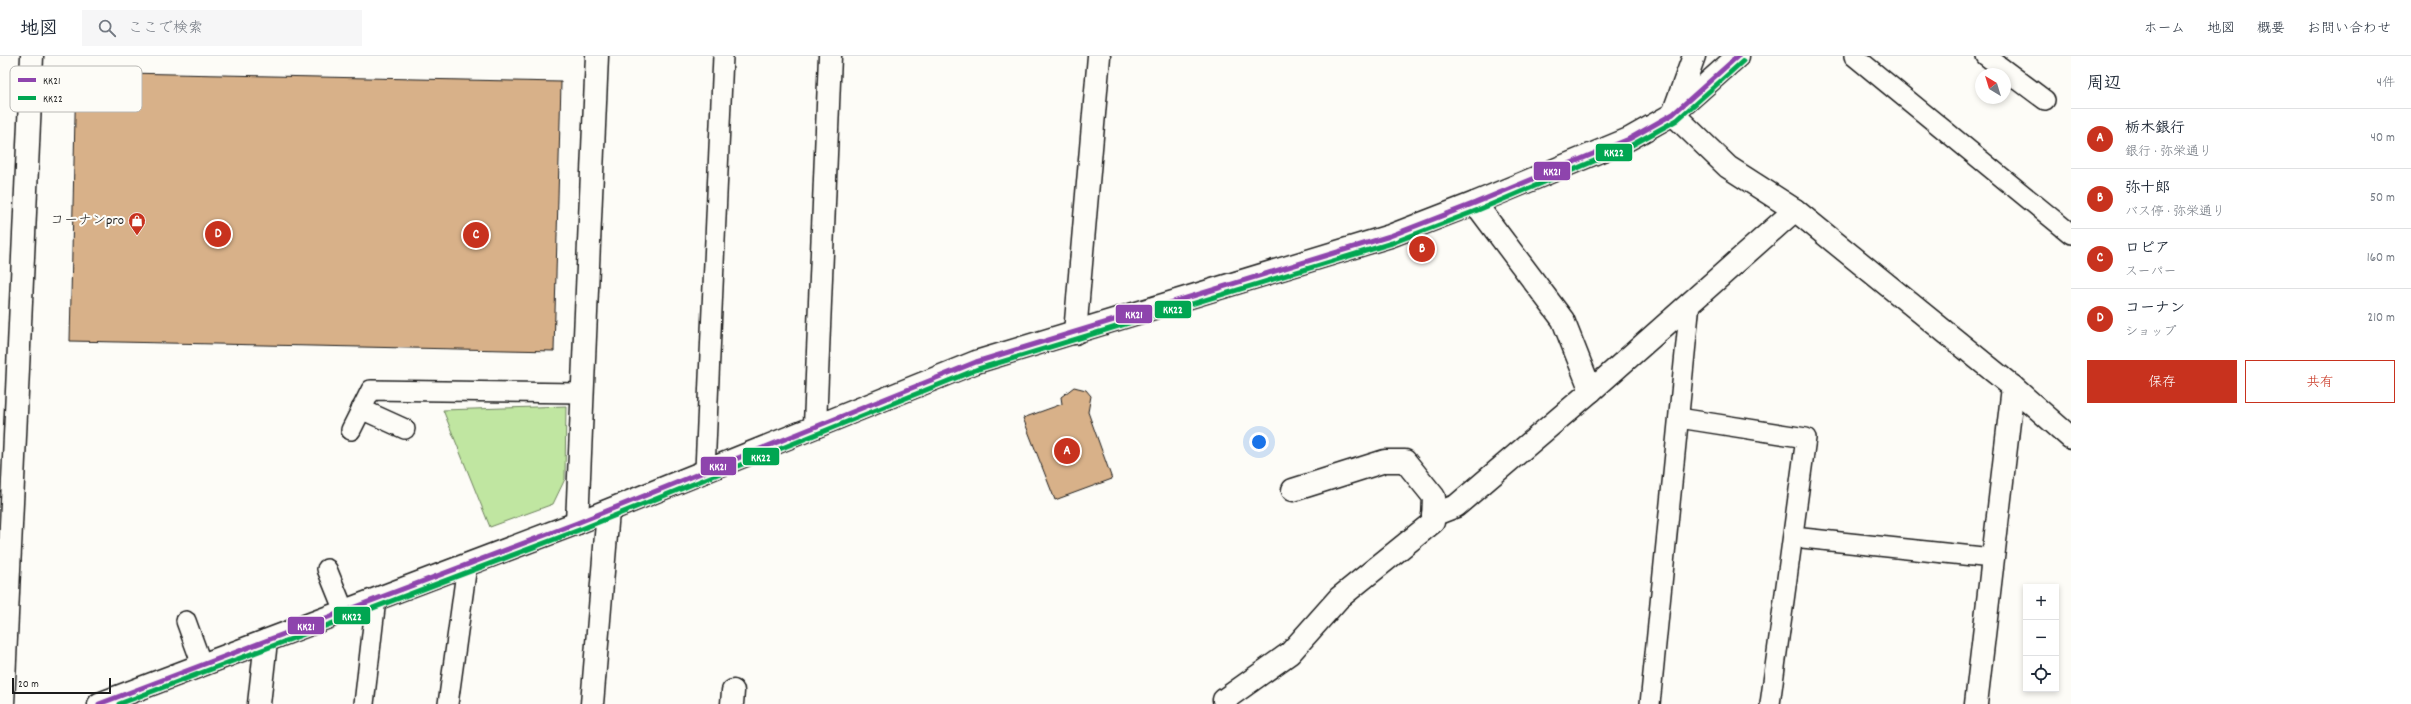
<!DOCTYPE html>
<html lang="ja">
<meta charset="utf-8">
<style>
:root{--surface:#fff;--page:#f6f6f7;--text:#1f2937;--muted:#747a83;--line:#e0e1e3;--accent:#c8321e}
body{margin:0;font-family:Dekko,"Klee One",sans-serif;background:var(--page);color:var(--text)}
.controls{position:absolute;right:12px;bottom:12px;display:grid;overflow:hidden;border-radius:0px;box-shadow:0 2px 6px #0003}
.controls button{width:36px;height:36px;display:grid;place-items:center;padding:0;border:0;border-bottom:1px solid var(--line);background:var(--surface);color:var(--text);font:20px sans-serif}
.compass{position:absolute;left:1975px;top:12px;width:36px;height:36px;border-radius:50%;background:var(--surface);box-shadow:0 2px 6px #0003;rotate:322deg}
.scale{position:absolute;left:12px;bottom:10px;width:99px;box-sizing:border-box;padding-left:4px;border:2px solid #1c1c1c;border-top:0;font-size:11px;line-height:14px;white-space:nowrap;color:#1c1c1c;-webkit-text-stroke:3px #fdfcf7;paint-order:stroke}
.you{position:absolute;left:1259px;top:386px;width:14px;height:14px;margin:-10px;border:3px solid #fff;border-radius:50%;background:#1a73e8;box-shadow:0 0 0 6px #1a73e833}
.badge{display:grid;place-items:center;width:26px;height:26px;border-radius:50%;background:var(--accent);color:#fff;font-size:13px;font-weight:700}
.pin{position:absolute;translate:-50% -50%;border:2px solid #fff;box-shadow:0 1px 4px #0006}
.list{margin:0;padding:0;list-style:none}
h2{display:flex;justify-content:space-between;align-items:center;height:52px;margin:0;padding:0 16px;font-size:17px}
h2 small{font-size:13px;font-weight:400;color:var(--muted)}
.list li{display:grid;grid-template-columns:26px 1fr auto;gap:12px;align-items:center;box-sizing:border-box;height:60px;padding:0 16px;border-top:1px solid var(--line)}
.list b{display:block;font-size:15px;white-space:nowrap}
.list p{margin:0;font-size:13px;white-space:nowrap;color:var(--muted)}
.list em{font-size:13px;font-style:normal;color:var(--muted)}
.actions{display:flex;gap:8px;padding:12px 16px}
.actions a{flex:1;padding:9px 0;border:1px solid var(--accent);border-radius:0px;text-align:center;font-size:14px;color:var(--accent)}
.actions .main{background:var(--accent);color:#fff}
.icon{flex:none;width:22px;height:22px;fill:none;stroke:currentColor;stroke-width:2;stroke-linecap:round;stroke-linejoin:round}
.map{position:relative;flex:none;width:2071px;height:648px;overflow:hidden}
header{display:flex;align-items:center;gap:24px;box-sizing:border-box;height:56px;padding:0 20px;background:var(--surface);border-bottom:1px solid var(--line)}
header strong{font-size:19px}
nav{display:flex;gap:22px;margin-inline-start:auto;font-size:14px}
.search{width:280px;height:36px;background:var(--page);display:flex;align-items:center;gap:10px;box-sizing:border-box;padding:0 14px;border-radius:0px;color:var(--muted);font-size:15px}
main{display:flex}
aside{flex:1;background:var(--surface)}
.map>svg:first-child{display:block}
</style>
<header>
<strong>地図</strong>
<div class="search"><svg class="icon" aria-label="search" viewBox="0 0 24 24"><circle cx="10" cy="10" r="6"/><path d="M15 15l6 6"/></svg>ここで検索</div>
<nav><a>ホーム</a><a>地図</a><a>概要</a><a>お問い合わせ</a></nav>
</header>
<main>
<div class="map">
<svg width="2071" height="648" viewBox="0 0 2071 648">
<rect width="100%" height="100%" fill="#fdfcf7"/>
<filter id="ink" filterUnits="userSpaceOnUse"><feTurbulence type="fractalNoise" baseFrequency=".025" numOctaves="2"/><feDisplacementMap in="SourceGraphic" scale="8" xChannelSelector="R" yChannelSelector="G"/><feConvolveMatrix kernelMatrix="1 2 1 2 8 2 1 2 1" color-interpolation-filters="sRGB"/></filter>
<g filter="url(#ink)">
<path fill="#c0e6a1" stroke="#6e815e" d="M566,350L565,423L553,448L490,471L443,354Z"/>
<g fill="#d8b189" stroke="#1c1c1c">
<path d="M76,16L561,26L554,295L70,285Z"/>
<path d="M1074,331L1086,334L1091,340L1088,356L1112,423L1055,444L1023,362L1062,348L1061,341Z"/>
</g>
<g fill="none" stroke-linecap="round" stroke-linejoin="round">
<defs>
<g id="service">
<path d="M1854,0L2071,178"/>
<path d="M1986,0L2045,44"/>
<path d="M361,353L405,373"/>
<path d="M1679,362L1806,382L1770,648"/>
<path d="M351,374L371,334L581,337"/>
<path d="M705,414L723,0"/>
<path d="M1793,481L1992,502"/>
<path d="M327,513L344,555"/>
<path d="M186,565L202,609"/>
<path d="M364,648L376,543"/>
<path d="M448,648L467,509"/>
<path d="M1650,648L1690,247"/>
</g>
<g id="minor">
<path d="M1694,0L1673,58L1728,111L1795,154L2013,331L2071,382"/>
<path d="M1475,147L1563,264L1591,335"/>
<path d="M1075,277L1099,0"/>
<path d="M815,369L830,0"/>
<path d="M1433,459L1456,450L1591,335L1795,154"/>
<path d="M577,467L597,0"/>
<path d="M1224,644L1290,597L1339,542L1433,466L1434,441L1405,405H1385L1293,434"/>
<path d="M3,648L32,0"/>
<path d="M259,648L266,585"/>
<path d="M592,648L608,455"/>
<path d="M732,648L733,635"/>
<path d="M1976,648L2013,331"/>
</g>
<path id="tertiary" d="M99,648L577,467L976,306L1390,180L1475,147L1629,83L1673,58L1738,0"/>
</defs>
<use href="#service" stroke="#1c1c1c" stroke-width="22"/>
<use href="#minor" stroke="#1c1c1c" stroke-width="25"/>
<use href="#tertiary" stroke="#1c1c1c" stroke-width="25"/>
<use href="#service" stroke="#fdfcf7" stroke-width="19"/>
<use href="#minor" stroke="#fdfcf7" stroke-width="22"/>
<use href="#tertiary" stroke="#fdfcf7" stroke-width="22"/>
<defs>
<path id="bus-1" d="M99,648L577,467L976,306L1390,180L1475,147L1629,83L1673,58L1738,0"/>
<path id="bus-2" d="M119,648L579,474L978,313L1392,187L1478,154L1632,89L1677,64L1743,5"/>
</defs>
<use href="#bus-1" stroke="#fdfcf7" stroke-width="8"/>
<use href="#bus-2" stroke="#fdfcf7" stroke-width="8"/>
<use href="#bus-1" stroke="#8e44ad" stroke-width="5"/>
<use href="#bus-2" stroke="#00a651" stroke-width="5"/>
</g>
</g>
<defs>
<symbol id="shop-pin" viewBox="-11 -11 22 30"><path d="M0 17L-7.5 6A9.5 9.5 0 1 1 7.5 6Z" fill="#c8321e" stroke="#fdfcf7"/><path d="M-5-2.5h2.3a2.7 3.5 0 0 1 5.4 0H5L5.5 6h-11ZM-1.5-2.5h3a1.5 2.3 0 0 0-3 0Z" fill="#fff"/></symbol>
</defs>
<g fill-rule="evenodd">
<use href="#shop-pin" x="127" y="155" width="20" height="27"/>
</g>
<g text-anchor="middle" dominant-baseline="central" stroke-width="4" stroke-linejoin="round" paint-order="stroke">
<g font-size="14" fill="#1c1c1c" stroke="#fdfcf7" text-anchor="end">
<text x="124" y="165">コーナンpro</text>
</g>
</g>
<rect x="10" y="10" width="132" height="46" rx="6" fill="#fdfcf7" stroke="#bab9b5" stroke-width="1"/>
<rect x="18" y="22" width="18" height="4" fill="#8e44ad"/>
<rect x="18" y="40" width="18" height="4" fill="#00a651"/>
<g font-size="11" fill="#1c1c1c">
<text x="43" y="28">KK21</text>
<text x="43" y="46">KK22</text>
</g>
<g stroke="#fdfcf7" stroke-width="1.5">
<rect x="1595" y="87" width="38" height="19" rx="4" fill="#00a651"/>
<rect x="1533" y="105" width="38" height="20" rx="4" fill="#8e44ad"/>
<rect x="1154" y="244" width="38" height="19" rx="4" fill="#00a651"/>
<rect x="1115" y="248" width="38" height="20" rx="4" fill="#8e44ad"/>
<rect x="742" y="391" width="38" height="19" rx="4" fill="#00a651"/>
<rect x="700" y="400" width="37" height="20" rx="4" fill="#8e44ad"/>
<rect x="333" y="550" width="38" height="19" rx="4" fill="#00a651"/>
<rect x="287" y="560" width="38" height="19" rx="4" fill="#8e44ad"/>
</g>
<g font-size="11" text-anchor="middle" font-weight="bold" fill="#fff">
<text x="1614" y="100">KK22</text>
<text x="1552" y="119">KK21</text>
<text x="1173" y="257">KK22</text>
<text x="1134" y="262">KK21</text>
<text x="761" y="405">KK22</text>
<text x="718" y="414">KK21</text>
<text x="352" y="564">KK22</text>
<text x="306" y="574">KK21</text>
</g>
</svg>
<div class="controls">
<button>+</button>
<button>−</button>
<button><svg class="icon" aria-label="locate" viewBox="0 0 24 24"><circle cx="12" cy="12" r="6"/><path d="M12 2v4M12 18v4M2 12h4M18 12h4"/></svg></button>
</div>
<svg class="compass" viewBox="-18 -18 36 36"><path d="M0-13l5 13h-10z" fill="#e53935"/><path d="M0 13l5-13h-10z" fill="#747a83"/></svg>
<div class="scale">20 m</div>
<div class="you"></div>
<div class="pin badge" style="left:1067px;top:395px">A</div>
<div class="pin badge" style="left:1422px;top:193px">B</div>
<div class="pin badge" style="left:476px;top:179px">C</div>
<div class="pin badge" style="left:218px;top:178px">D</div>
</div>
<aside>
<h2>周辺<small>4件</small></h2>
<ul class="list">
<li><span class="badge">A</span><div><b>栃木銀行</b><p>銀行 · 弥栄通り</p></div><em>40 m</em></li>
<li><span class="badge">B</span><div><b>弥十郎</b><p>バス停 · 弥栄通り</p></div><em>50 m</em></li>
<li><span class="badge">C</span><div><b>ロピア</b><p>スーパー</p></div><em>160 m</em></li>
<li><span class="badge">D</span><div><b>コーナン</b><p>ショップ</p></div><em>210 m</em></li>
</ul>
<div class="actions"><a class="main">保存</a><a>共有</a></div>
</aside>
</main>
